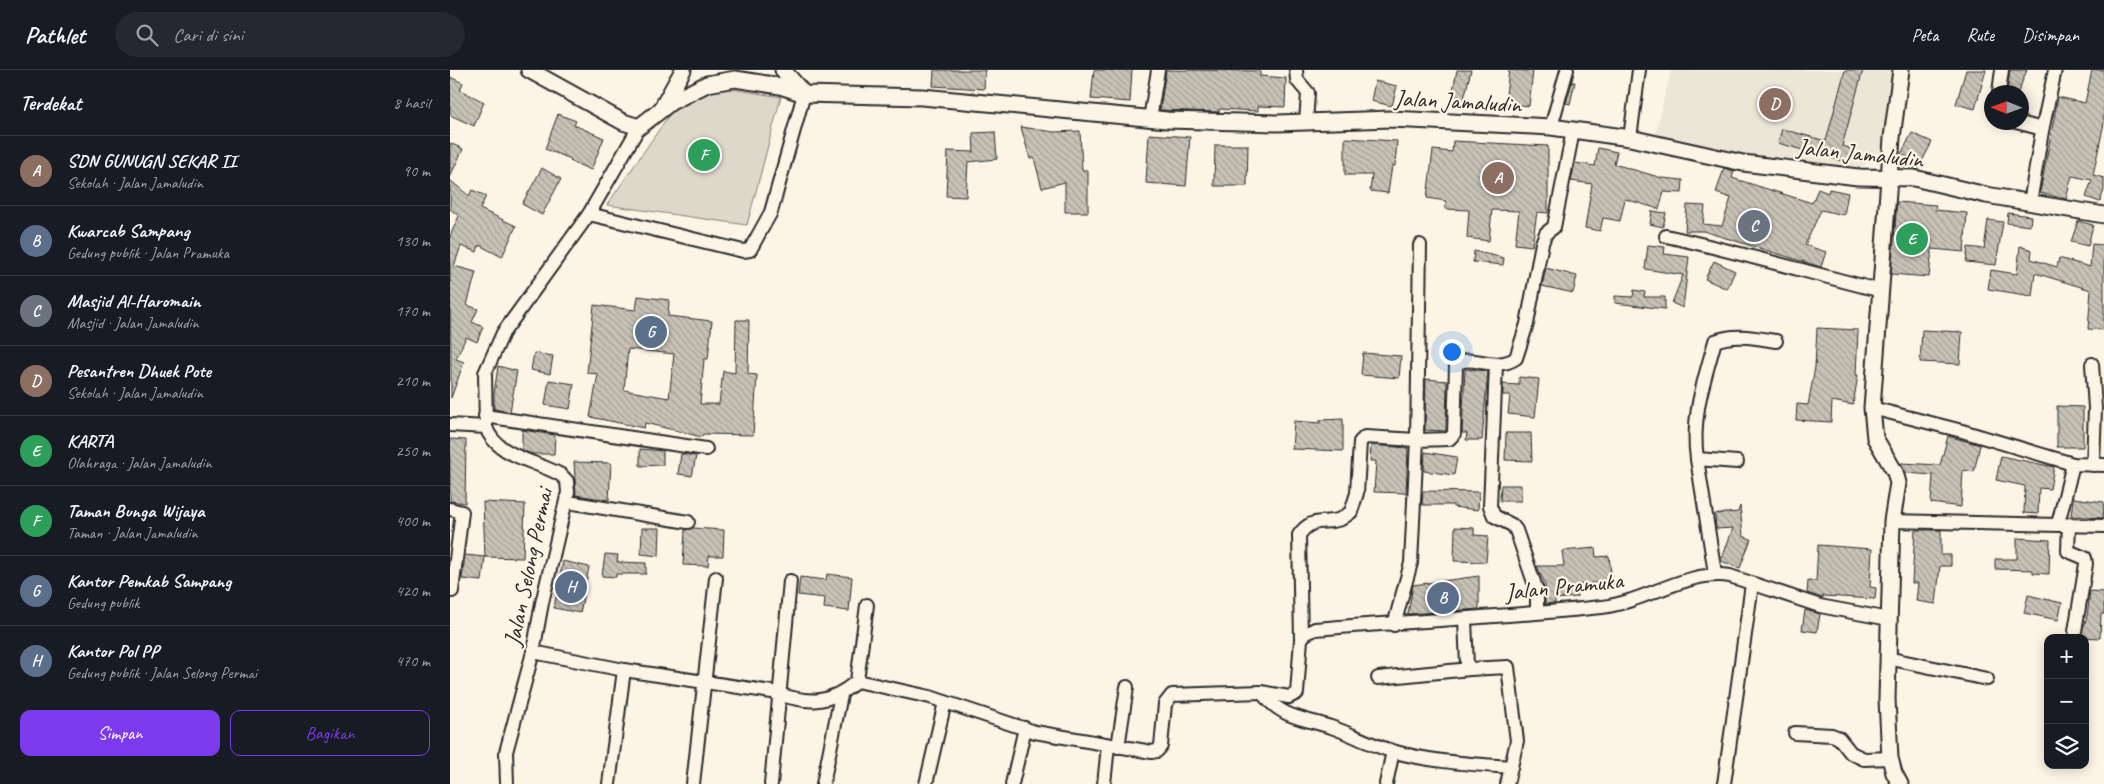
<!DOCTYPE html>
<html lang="id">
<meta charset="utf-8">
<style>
:root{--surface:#171b24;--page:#242831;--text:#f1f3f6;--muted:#9ea1a6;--line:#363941;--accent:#7c3aed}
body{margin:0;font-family:Caveat,sans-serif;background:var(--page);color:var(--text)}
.controls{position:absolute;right:15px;bottom:15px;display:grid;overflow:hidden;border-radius:10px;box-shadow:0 2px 12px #0003}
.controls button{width:45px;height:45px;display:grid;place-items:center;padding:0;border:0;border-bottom:1px solid var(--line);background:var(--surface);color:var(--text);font:25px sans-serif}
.compass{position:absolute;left:1534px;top:15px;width:45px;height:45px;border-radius:50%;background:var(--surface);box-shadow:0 2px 12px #0003;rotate:271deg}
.you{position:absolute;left:1001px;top:281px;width:18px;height:18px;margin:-12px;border:4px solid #fff;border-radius:50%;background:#1a73e8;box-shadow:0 0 0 8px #1a73e833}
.badge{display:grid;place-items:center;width:32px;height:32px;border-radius:50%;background:var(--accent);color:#fff;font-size:16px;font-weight:700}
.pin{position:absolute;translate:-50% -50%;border:2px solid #fff;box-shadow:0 1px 5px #0006}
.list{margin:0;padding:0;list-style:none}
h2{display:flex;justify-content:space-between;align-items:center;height:65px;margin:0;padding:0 20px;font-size:21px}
h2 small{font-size:16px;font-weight:400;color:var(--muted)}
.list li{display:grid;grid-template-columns:32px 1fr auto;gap:15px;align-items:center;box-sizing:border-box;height:70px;padding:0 20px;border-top:1px solid var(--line)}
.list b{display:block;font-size:19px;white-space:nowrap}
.list p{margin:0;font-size:16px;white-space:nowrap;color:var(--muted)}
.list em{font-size:16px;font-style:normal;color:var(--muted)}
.actions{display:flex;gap:10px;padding:15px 20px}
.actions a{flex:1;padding:11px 0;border:1px solid var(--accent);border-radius:10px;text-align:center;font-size:18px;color:var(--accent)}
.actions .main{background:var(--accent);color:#fff}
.icon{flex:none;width:28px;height:28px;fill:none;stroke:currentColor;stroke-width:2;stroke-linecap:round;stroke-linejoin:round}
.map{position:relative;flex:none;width:1654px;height:714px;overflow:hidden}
header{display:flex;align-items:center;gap:30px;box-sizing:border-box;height:70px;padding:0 25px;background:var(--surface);border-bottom:1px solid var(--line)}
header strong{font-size:24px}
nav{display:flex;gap:28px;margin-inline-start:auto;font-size:18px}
.search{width:350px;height:45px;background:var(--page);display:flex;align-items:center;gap:12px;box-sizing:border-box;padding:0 18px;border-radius:28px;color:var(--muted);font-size:19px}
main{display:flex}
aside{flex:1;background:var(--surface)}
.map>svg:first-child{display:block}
</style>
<header>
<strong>Pathlet</strong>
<div class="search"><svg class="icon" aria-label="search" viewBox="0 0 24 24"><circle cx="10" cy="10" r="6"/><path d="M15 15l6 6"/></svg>Cari di sini</div>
<nav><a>Peta</a><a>Rute</a><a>Disimpan</a></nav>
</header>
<main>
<aside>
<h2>Terdekat<small>8 hasil</small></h2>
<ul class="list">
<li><span class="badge" style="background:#8d6e63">A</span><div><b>SDN GUNUGN SEKAR II</b><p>Sekolah · Jalan Jamaludin</p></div><em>90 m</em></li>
<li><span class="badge" style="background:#5c6f8a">B</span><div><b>Kwarcab Sampang</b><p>Gedung publik · Jalan Pramuka</p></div><em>130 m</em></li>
<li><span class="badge" style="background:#6b7280">C</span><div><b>Masjid Al-Haromain</b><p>Masjid · Jalan Jamaludin</p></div><em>170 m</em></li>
<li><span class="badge" style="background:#8d6e63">D</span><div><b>Pesantren Dhuek Pote</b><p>Sekolah · Jalan Jamaludin</p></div><em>210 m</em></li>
<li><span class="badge" style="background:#2e9e5b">E</span><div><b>KARTA</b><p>Olahraga · Jalan Jamaludin</p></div><em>250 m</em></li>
<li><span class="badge" style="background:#2e9e5b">F</span><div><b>Taman Bunga Wijaya</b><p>Taman · Jalan Jamaludin</p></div><em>400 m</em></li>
<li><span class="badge" style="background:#5c6f8a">G</span><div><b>Kantor Pemkab Sampang</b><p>Gedung publik</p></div><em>420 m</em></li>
<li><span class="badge" style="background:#5c6f8a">H</span><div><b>Kantor Pol PP</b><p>Gedung publik · Jalan Selong Permai</p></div><em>470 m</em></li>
</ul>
<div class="actions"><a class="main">Simpan</a><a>Bagikan</a></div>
</aside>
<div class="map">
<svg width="1654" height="714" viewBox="0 0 1654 714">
<defs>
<pattern id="building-back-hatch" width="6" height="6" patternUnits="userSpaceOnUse" patternTransform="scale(1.25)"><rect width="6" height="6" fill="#c8c3b7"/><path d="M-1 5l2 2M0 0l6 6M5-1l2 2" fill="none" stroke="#a39f95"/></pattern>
</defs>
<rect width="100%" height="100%" fill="#fcf5e5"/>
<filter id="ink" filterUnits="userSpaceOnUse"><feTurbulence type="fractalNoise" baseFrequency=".02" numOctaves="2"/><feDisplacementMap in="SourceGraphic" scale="10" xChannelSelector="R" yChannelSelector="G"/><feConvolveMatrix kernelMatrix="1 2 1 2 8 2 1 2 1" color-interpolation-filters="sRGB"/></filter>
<g filter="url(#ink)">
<path fill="#ece6d7" d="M1221,0H1443L1431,80L1427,88L1409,98L1305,86L1204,69Z"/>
<path fill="#ded8ca" stroke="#84827a" d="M262,16L331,27L297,155L157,135L226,35Z"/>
<g fill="url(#building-back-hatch)" stroke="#2b2b2b" fill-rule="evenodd">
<path d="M484,0H535L534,19L483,16Z"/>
<path d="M644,0H682L680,32L641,29Z"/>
<path d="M716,0L810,1V6L836,8L835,37L808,36V41L769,39V42L710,40Z"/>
<path d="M1007,0H1021L1013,33L1001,30Z"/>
<path d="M1059,0L1083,1L1079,36L1055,33Z"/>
<path d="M1395,0H1413L1392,76L1403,79L1399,93L1328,73L1332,59L1376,71Z"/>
<path d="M1516,0H1536L1525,39L1506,34Z"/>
<path d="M1560,0H1577L1568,22H1557Z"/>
<path d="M1642,0H1654V53L1643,105L1654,108V120L1650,132L1636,127L1642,110L1622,106L1616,129L1590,123L1608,27L1635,33Z"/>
<path d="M0,7L13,13L10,20L34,32L24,56L0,45Z"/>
<path d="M925,11L947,16L942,36L921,31Z"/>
<path d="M1122,12H1125L1120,34L1116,33Z"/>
<path d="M108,44L126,51L124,55L154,68L141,100L120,91L121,89L95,79Z"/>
<path d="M571,57L604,62L630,61L632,100H638V142H615V112L592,118L584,88L580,89Z"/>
<path d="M545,62L547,89L518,92L516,127L496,126L498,81L524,82L523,63Z"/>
<path d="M1462,63L1482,72L1468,99L1457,94L1460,88L1451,84Z"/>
<path d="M699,64L740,67L736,116L696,113Z"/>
<path d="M895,68L947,71L945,96H942L938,123L920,121L922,105H895Z"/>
<path d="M1003,71L1098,76V143L1087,142L1082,176L1065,174L1069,141L1042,140L1039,171L1017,168L1019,140L995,139L996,131L977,128L983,80L1002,82Z"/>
<path d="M0,73L13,79L0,107Z"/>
<path d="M765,75H798L797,116H764Z"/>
<path d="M1148,78L1167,82L1164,94L1212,108L1233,110L1232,123L1214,122L1209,139L1175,129L1170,151L1153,148L1150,161L1135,158L1142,114L1121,111L1125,93L1145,96Z"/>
<path d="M92,98L111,109L92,145L72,134Z"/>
<path d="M1274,98L1284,101L1282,108L1362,133L1368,119L1378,123L1379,119L1398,123L1394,145L1371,140L1355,175L1376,182L1371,197L1253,161H1235L1237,135L1255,136L1253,154L1272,156L1281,128L1266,123Z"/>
<path d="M0,110L19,126L22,120L36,126L30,139L66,156L52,187L29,175L27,182L11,176L4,196L26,202L17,235L28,239L22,252L33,257L27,272L16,267L6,289L14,292L1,328L0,166L9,146L0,139Z"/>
<path d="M1447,132L1486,135L1485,140L1517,143L1514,182L1482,179L1479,207L1441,204Z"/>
<path d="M1202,141L1216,143L1213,157L1200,154Z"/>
<path d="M1558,143L1581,146L1580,156L1557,153Z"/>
<path d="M1538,150L1553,152L1546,195L1516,192L1518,177L1534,179Z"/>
<path d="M1628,151L1643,155L1638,176L1621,172Z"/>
<path d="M1642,174L1654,175V260L1638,259L1641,220L1585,203L1582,226L1538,219L1541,200L1567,204L1570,176L1582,180L1581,189L1607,197L1609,188L1640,197Z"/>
<path d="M1198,175L1215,177L1214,184L1239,187L1233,238L1222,233L1233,205L1195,199Z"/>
<path d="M1024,181L1054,188L1053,195L1023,192Z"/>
<path d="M1264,191L1285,201L1277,219L1255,209Z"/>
<path d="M1096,198L1127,206L1123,223L1092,216Z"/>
<path d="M1184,220L1195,222L1194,227H1215V239L1165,233V226L1183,227Z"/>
<path d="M188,226L219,230L218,246L262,251L258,289H254L250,334H269L273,301L285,303L286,250H299L298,304L307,305L303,365L253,364L252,367L195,353L194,358L140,347L148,304L137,303L144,235L186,240ZM178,279L224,284L219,328L174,320Z"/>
<path d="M1367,258L1408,260L1406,305H1408L1403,335L1382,331L1381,352L1346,350L1347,334L1358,335L1365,297Z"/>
<path d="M1472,260L1512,262L1510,294L1470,292Z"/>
<path d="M84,283L103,286L100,304L81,300Z"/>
<path d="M913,283L951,286L949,308L911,305Z"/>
<path d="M48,296L67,301L60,342L44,339V324Z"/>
<path d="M1015,299L1038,301L1032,370H1016L1017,363H1012Z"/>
<path d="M1069,307L1089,309L1085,347L1058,344L1060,325H1053V314L1069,315Z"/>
<path d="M976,309L997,311L996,361L975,360Z"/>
<path d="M99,310L124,314L120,339L95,335Z"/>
<path d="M1607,336L1633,337V377H1607Z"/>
<path d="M893,349V381L842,379L844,351L870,353V350Z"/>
<path d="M72,360L105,365L104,384H82L72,380Z"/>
<path d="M1056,363H1081L1082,391L1055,390Z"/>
<path d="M1498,366L1530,375L1524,402L1513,400L1511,437L1481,433L1483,405L1455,403L1451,393L1490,395Z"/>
<path d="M0,369L16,370L15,433L0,431Z"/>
<path d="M921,375L958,378L956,423L924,422L926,391H920Z"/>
<path d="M190,379L213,381V395L190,396Z"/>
<path d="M975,382L1007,387L1004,405L974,401Z"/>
<path d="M231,384L246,386L242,406L228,404Z"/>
<path d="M1551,386L1604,397L1600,419L1589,418L1588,444L1574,443L1575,416L1546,410Z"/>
<path d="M124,392L161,393L159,430L126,425Z"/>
<path d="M1051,415H1071V431H1050Z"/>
<path d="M973,421L1029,422L1028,440L1003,437V435H972Z"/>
<path d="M1623,428L1654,432L1653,448L1621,446Z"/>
<path d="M33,432L75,434L73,488L35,487Z"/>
<path d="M1290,436L1293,466L1301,469L1290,498L1271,491L1283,458L1266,459L1265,444L1288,442Z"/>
<path d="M1005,457L1024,458V465L1038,466L1036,492L1004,491Z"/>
<path d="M192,458H210L209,486L191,484Z"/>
<path d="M243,458L274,460L273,486H259L258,496L233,495L235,460Z"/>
<path d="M1465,460H1491V485H1501V496H1490L1486,534L1466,531L1468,513H1462Z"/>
<path d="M1567,468L1600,470L1599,504L1583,503V500L1545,499V489H1567Z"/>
<path d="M1368,475L1422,479L1420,517L1426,518L1425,529L1373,526V528L1357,523L1358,511H1366Z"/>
<path d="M1145,478L1146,487L1159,486L1162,511L1126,515L1127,527L1105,529V533L1095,534V515L1087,496H1114L1112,481Z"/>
<path d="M155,484L168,485L167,492L196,493V504H166V507L152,506Z"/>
<path d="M15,485L35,487L32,511L12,509Z"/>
<path d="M113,491L139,497L130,543L104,538Z"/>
<path d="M377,504L402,507L399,541L374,538L375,528L348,525L350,507L376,510Z"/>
<path d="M1029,506V539L958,544L963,515Z"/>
<path d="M1640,521L1654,522V544H1651L1650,568L1630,567L1637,547Z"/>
<path d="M1578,525L1612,533L1608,550L1574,543Z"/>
<path d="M1355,540L1370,544L1367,562L1352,560Z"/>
</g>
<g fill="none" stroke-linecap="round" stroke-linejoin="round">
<defs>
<g id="minor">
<path d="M846,0L847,10L858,23L856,53"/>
<path d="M1549,22L1552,0"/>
<path d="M700,49L708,0"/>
<path d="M1566,52L1589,58L1592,61L1580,133"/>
<path d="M1101,57L1117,0"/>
<path d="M1592,61L1605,0"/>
<path d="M1180,68L1189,0"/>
<path d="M139,144L293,181L300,180L321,142L354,24"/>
<path d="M1216,166C1289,182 1360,203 1432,221"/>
<path d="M1642,294L1645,338L1643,395"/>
<path d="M1046,295L1040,436L1044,446L1062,455L1066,460L1087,521V541"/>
<path d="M1422,338L1512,361L1623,394L1654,395"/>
<path d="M35,346L256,379"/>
<path d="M0,355L36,357"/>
<path d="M1247,389C1241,347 1254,311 1265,271C1285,263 1306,268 1326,271"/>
<path d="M118,432L238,452"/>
<path d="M0,439L12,442L2,521"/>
<path d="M1442,451L1654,456"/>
<path d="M1608,454L1623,394"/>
<path d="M1619,454L1618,481L1635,488L1636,494L1625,561"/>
<path d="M1265,503L1247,389L1287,392"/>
<path d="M1015,550L1017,595L1020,599L1058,597L1067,671L1057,714"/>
<path d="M944,555L961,493L967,370L999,369L1004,364L1006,295C1019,282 1044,303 1066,288L1077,254L1092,173L1096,163L1104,157L1123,61"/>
<path d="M851,569L849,465C862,446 874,455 891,449C894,447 898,444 901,442L907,423L910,372L915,367L967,370L970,175"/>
<path d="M83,582L174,600L322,622C357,634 378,636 407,611L480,627L585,662L702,682L707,681L711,676L715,634L722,625L811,622L839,627L847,623L851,569L855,564L865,559C961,551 1057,547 1152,537C1195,532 1239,499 1280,506L1370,536L1439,549"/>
<path d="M1437,588L1537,609"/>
<path d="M928,608L1020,599"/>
<path d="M407,611L417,535"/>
<path d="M811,622C833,649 850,647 881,657C902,664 921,675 942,681C980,692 1022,694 1061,697"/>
<path d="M1345,663L1382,665L1389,668L1401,683L1414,689L1440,688"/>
<path d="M668,677L677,617"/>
<path d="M57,714L56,682L83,582L92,533L118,422L117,411L111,405C87,391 45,386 36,357L35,303L53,263L139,144L189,57"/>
<path d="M159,714L174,600"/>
<path d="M243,714L266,508"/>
<path d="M321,714L340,511"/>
<path d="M373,714L391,625"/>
<path d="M476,714L495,632"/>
<path d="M562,714L575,658"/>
<path d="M654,714L658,676"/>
<path d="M936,714L943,681"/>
<path d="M1274,714L1302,514"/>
</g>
<g id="tertiary">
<path d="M79,0L173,52L189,57L221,32L257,14L285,9L330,16L354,24L472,27L717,50L827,53L941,49L1101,57L1180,68L1293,93L1408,107L1464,108L1536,125L1654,145"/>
<path d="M333,0L353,23"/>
<path d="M212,38L233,0"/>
<path d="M1450,714L1444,703L1440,688L1437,629L1442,451L1448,413L1445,402L1425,368L1422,338L1442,68L1451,0"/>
</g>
</defs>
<use href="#minor" stroke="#2b2b2b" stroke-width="16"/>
<use href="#tertiary" stroke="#2b2b2b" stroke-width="19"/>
<use href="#minor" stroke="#fcf5e5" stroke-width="12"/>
<use href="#tertiary" stroke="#fcf5e5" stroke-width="15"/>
</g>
</g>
<g text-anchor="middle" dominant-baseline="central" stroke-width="4.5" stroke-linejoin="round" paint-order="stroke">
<g font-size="24" fill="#2b2b2b" stroke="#fcf5e5">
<text transform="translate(1008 31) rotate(3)">Jalan Jamaludin</text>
<text transform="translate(1410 83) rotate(6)">Jalan Jamaludin</text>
<text transform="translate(78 497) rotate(-78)">Jalan Selong Permai</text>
<text transform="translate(1114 516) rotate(-6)">Jalan Pramuka</text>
</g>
</g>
</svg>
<div class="controls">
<button>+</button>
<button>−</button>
<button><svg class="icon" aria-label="layers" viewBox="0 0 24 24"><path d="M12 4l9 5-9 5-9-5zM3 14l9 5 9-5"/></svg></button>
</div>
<svg class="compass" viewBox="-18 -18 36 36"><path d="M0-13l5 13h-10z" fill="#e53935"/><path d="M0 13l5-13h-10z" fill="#9ea1a6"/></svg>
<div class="you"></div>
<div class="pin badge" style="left:1048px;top:108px;background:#8d6e63">A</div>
<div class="pin badge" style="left:993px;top:528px;background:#5c6f8a">B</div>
<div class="pin badge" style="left:1304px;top:156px;background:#6b7280">C</div>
<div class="pin badge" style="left:1325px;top:34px;background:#8d6e63">D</div>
<div class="pin badge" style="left:1462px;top:169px;background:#2e9e5b">E</div>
<div class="pin badge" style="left:254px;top:85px;background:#2e9e5b">F</div>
<div class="pin badge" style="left:201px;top:262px;background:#5c6f8a">G</div>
<div class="pin badge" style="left:121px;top:517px;background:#5c6f8a">H</div>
</div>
</main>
